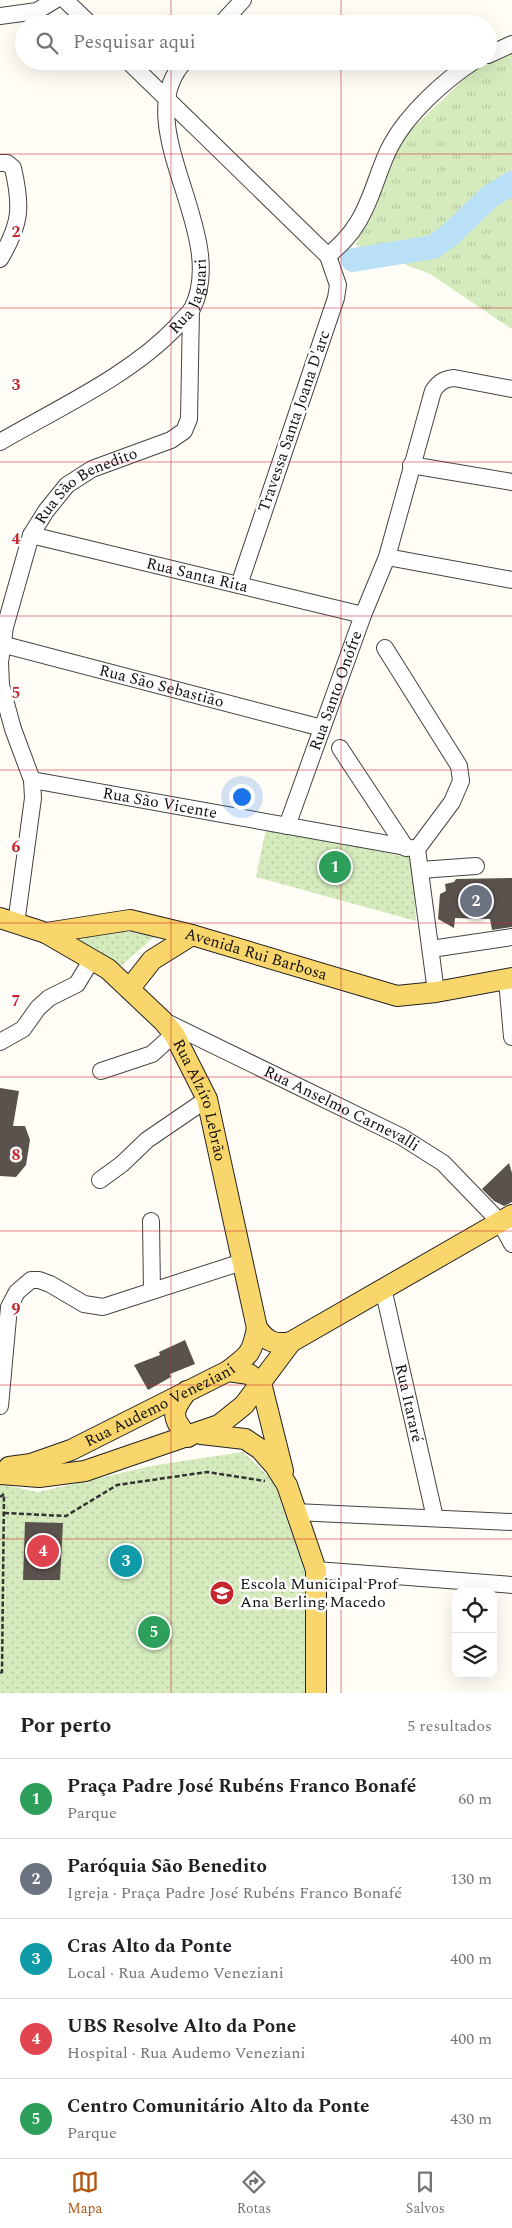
<!DOCTYPE html>
<html lang="pt">
<meta charset="utf-8">
<style>
:root{--surface:#fff;--page:#f6f6f6;--text:#202124;--muted:#757577;--line:#e0e0e0;--accent:#b45309}
body{margin:0;font-family:Spectral,serif;background:var(--page);color:var(--text)}
.controls{position:absolute;right:15px;bottom:15px;display:grid;overflow:hidden;border-radius:10px;box-shadow:0 5px 20px #0002}
.controls button{width:45px;height:45px;display:grid;place-items:center;padding:0;border:0;border-bottom:1px solid var(--line);background:var(--surface);color:var(--text);font:25px sans-serif}
.you{position:absolute;left:241px;top:796px;width:18px;height:18px;margin:-12px;border:4px solid #fff;border-radius:50%;background:#1a73e8;box-shadow:0 0 0 8px #1a73e833}
.badge{display:grid;place-items:center;width:32px;height:32px;border-radius:50%;background:var(--accent);color:#fff;font-size:16px;font-weight:700}
.pin{position:absolute;translate:-50% -50%;border:2px solid #fff;box-shadow:0 1px 5px #0006}
.list{margin:0;padding:0;list-style:none}
h2{display:flex;justify-content:space-between;align-items:center;height:65px;margin:0;padding:0 20px;font-size:21px}
h2 small{font-size:16px;font-weight:400;color:var(--muted)}
.list li{display:grid;grid-template-columns:32px 1fr auto;gap:15px;align-items:center;box-sizing:border-box;height:80px;padding:0 20px;border-top:1px solid var(--line)}
.list b{display:block;font-size:19px;white-space:nowrap}
.list p{margin:0;font-size:16px;white-space:nowrap;color:var(--muted)}
.list em{font-size:16px;font-style:normal;color:var(--muted)}
.icon{flex:none;width:28px;height:28px;fill:none;stroke:currentColor;stroke-width:2;stroke-linecap:round;stroke-linejoin:round}
.map{position:relative;flex:none;width:512px;height:1693px;overflow:hidden}
.search{position:absolute;background:var(--surface);box-shadow:0 5px 20px #0002;left:15px;right:15px;top:15px;height:55px;display:flex;align-items:center;gap:12px;box-sizing:border-box;padding:0 18px;border-radius:28px;color:var(--muted);font-size:19px}
.sheet{height:465px;background:var(--surface)}
nav{display:flex;justify-content:space-around;align-items:center;box-sizing:border-box;height:70px;border-top:1px solid var(--line);background:var(--surface);font-size:14px;color:var(--muted)}
nav a{display:grid;justify-items:center;gap:2px}
nav .on{color:var(--accent)}
.map>svg:first-child{display:block}
</style>
<div class="map">
<svg width="512" height="1693" viewBox="0 0 512 1693">
<defs>
<pattern id="grass-tufts" width="24" height="20" patternUnits="userSpaceOnUse" patternTransform="scale(1.25)"><rect width="24" height="20" fill="#d5ebbd"/><path d="M3 7l-1-3M5 7V3M7 7l1-3M15 17l-1-3M17 17v-4M19 17l1-3" fill="none" stroke="#b6c8a1"/></pattern>
<pattern id="park-dots" width="8" height="8" patternUnits="userSpaceOnUse" patternTransform="scale(1.25)"><rect width="8" height="8" fill="#d5ebbd"/><path d="M2 2h.1M6 6h.1" fill="none" stroke="#b6c8a1" stroke-width="1.8" stroke-linecap="round"/></pattern>
</defs>
<rect width="100%" height="100%" fill="#fffdf5"/>
<path fill="url(#grass-tufts)" d="M512,48V329L430,274L355,245L370,215L396,144L478,66Z"/>
<g fill="url(#park-dots)">
<path d="M266,828L412,858L416,921L256,877Z"/>
<path d="M104,932H130L154,937L121,966L98,950L76,940L85,935Z"/>
<path d="M243,1452L280,1487L310,1571L308,1693H0V1484L38,1492L156,1465Z"/>
</g>
<g fill="none" stroke-linecap="round" stroke-linejoin="round">
<path stroke="#b9e0f7" stroke-width="24" d="M353,260L433,247L451,234L489,197L512,183"/>
</g>
<g fill="#5a524d">
<path d="M512,878V927L492,930L490,919L455,918L454,928L438,919L440,894L446,891L445,884L454,882L456,879Z"/>
<path d="M0,1088L19,1091L13,1126H25L30,1140L26,1165L16,1177L0,1176Z"/>
<path d="M509,1163L512,1173V1202L504,1206L494,1201L482,1189Z"/>
<path d="M185,1340L195,1364L170,1374L171,1377L148,1390L134,1365L160,1355L159,1352Z"/>
<path d="M25,1522L63,1523L60,1580H23Z"/>
<circle cx="126" cy="1561" r="15"/>
</g>
<g fill="none" stroke-linecap="round" stroke-linejoin="round">
<defs>
<g id="minor">
<path d="M65,0L90,24"/>
<path d="M0,16L37,11L55,0"/>
<path d="M221,24L243,0"/>
<path d="M488,55L512,44"/>
<path d="M128,61L328,256L338,285L336,298L239,585"/>
<path d="M0,163H7L13,168C22,207 21,224 0,259"/>
<path d="M328,256C339,246 350,236 358,222C373,198 378,169 391,145C408,113 445,80 474,61"/>
<path id="s1" d="M0,442C58,408 131,375 177,326C181,320 188,315 192,309C231,233 125,124 185,61"/>
<path d="M411,465L512,482"/>
<path id="s2" d="M31,535L363,615"/>
<path d="M387,557L512,580"/>
<path id="s3" d="M1,644L322,728"/>
<path d="M385,648L459,766L461,781L452,802L417,849"/>
<path d="M340,748L406,848"/>
<path id="s4" d="M32,780L417,849L436,992"/>
<path id="s5" d="M287,826L363,615L387,557L433,391C439,382 444,379 454,378L512,389"/>
<path d="M420,870L476,866"/>
<path id="s6" d="M16,924L33,798L32,780L13,729L1,685L0,662L5,627L31,535L46,511L67,485L92,469L171,440L184,431L189,419L191,310"/>
<path d="M431,949L512,937"/>
<path d="M507,980L512,1037"/>
<path id="s7" d="M164,1021L402,1137L443,1163L500,1222L512,1244"/>
<path d="M0,1042L23,1029L38,1008L49,998L77,984L92,959"/>
<path d="M101,1071L152,1054L174,1034"/>
<path d="M100,1180L122,1164L147,1140L207,1099"/>
<path d="M151,1221L152,1291"/>
<path id="s8" d="M383,1288L435,1518"/>
<path d="M0,1406L9,1307L17,1292L31,1280H39L50,1284L84,1304L103,1307L242,1262"/>
<path d="M295,1512L512,1522"/>
<path d="M316,1570L512,1585"/>
</g>
<g id="major">
<path id="s9" d="M0,918L46,933L130,920L192,935L397,996L436,992L512,978"/>
<path id="s10" d="M46,933L108,969L163,1021L174,1034L207,1099L257,1328C267,1342 275,1345 291,1342"/>
<path d="M130,988L152,960L192,935"/>
<path d="M228,1371L249,1374L261,1383L283,1471"/>
<path d="M187,1391C171,1412 171,1417 188,1437"/>
<path d="M201,1434L245,1439L260,1449L275,1466L287,1485L316,1570V1693"/>
<path id="s11" d="M9,1467L31,1464L71,1450L228,1371C249,1355 252,1354 257,1328"/>
<path d="M0,1474L39,1477L85,1471L219,1425L244,1405L291,1342L512,1215"/>
</g>
</defs>
<use href="#minor" stroke="#444" stroke-width="18"/>
<use href="#major" stroke="#222" stroke-width="22"/>
<g stroke="#333" stroke-width="2.5" stroke-dasharray="5 2.5" stroke-linecap="butt">
<path d="M0,1497L4,1494L2,1672L0,1673"/>
<path d="M4,1513L66,1516L117,1485L207,1472L265,1481"/>
</g>
<use href="#minor" stroke="#fff" stroke-width="16"/>
<use href="#major" stroke="#f9d66b" stroke-width="20"/>
</g>
<path fill="none" stroke="#c4262e" stroke-width="1" stroke-opacity="0.55" d="M171,0V24M341,0V24M171,61V1693M341,61V1693M0,154H512M0,308H512M0,462H512M0,616H512M0,770H512M0,923H512M0,1077H512M0,1231H512M0,1385H512M0,1539H512"/>
<defs>
<symbol id="school-disc" viewBox="-11 -11 22 22"><circle r="9.5" fill="#c4262e" stroke="#fff"/><path d="M0-5L7-2L0 1L-7-2ZM-4 1L0 2.5L4 1V4Q0 6-4 4Z" fill="#fff"/></symbol>
</defs>
<g fill-rule="evenodd">
<use href="#school-disc" x="208" y="1579" width="28" height="28"/>
</g>
<g text-anchor="middle" dominant-baseline="central" stroke-width="5" stroke-linejoin="round" paint-order="stroke">
<g font-size="16" fill="#111" stroke="#fff">
<text stroke="none"><textPath href="#s1" startOffset="246">Rua Jaguari</textPath></text>
<text transform="translate(294 421) rotate(-71)">Travessa Santa Joana D'arc</text>
<text stroke="none"><textPath href="#s6" startOffset="476">Rua São Benedito</textPath></text>
<text stroke="none"><textPath href="#s2" startOffset="171">Rua Santa Rita</textPath></text>
<text stroke="none"><textPath href="#s3" startOffset="166">Rua São Sebastião</textPath></text>
<text stroke="none"><textPath href="#s5" startOffset="144">Rua Santo Onófre</textPath></text>
<text stroke="none"><textPath href="#s4" startOffset="130">Rua São Vicente</textPath></text>
<text stroke="none"><textPath href="#s9" startOffset="264">Avenida Rui Barbosa</textPath></text>
<text stroke="none"><textPath href="#s10" startOffset="236">Rua Alzíro Lebrão</textPath></text>
<text stroke="none"><textPath href="#s7" startOffset="198">Rua Anselmo Carnevalli</textPath></text>
<text stroke="none"><textPath href="#s8" startOffset="118">Rua Itararé</textPath></text>
<text stroke="none"><textPath href="#s11" startOffset="164">Rua Audemo Veneziani</textPath></text>
</g>
<g font-size="16" fill="#111" stroke="#fff" text-anchor="start">
<text x="240" y="1584">Escola Municipal Prof<tspan x="240" dy="18">Ana Berling Macedo</tspan></text>
</g>
</g>
<g font-size="16" text-anchor="middle" font-weight="bold" fill="#c4262e" stroke="#fff" stroke-width="5" stroke-linejoin="round" paint-order="stroke">
<text x="16" y="237">2</text>
<text x="16" y="390">3</text>
<text x="16" y="544">4</text>
<text x="16" y="698">5</text>
<text x="16" y="852">6</text>
<text x="16" y="1006">7</text>
<text x="16" y="1160">8</text>
<text x="16" y="1314">9</text>
</g>
</svg>
<div class="controls">
<button><svg class="icon" aria-label="locate" viewBox="0 0 24 24"><circle cx="12" cy="12" r="6"/><path d="M12 2v4M12 18v4M2 12h4M18 12h4"/></svg></button>
<button><svg class="icon" aria-label="layers" viewBox="0 0 24 24"><path d="M12 4l9 5-9 5-9-5zM3 14l9 5 9-5"/></svg></button>
</div>
<div class="you"></div>
<div class="pin badge" style="left:335px;top:867px;background:#2e9e5b">1</div>
<div class="pin badge" style="left:476px;top:901px;background:#6b7280">2</div>
<div class="pin badge" style="left:126px;top:1561px;background:#0f9aa8">3</div>
<div class="pin badge" style="left:43px;top:1551px;background:#e0444e">4</div>
<div class="pin badge" style="left:154px;top:1632px;background:#2e9e5b">5</div>
<div class="search"><svg class="icon" aria-label="search" viewBox="0 0 24 24"><circle cx="10" cy="10" r="6"/><path d="M15 15l6 6"/></svg>Pesquisar aqui</div>
</div>
<section class="sheet">
<h2>Por perto<small>5 resultados</small></h2>
<ul class="list">
<li><span class="badge" style="background:#2e9e5b">1</span><div><b>Praça Padre José Rubéns Franco Bonafé</b><p>Parque</p></div><em>60 m</em></li>
<li><span class="badge" style="background:#6b7280">2</span><div><b>Paróquia São Benedito</b><p>Igreja · Praça Padre José Rubéns Franco Bonafé</p></div><em>130 m</em></li>
<li><span class="badge" style="background:#0f9aa8">3</span><div><b>Cras Alto da Ponte</b><p>Local · Rua Audemo Veneziani</p></div><em>400 m</em></li>
<li><span class="badge" style="background:#e0444e">4</span><div><b>UBS Resolve Alto da Pone</b><p>Hospital · Rua Audemo Veneziani</p></div><em>400 m</em></li>
<li><span class="badge" style="background:#2e9e5b">5</span><div><b>Centro Comunitário Alto da Ponte</b><p>Parque</p></div><em>430 m</em></li>
</ul>
</section>
<nav>
<a class="on"><svg class="icon" aria-label="map" viewBox="0 0 24 24"><path d="M3 6l6-2 6 2 6-2v14l-6 2-6-2-6 2zM9 4v14M15 6v14"/></svg>Mapa</a>
<a><svg class="icon" aria-label="directions" viewBox="0 0 24 24"><path d="M12 3l9 9-9 9-9-9zM9 14v-3h6M13 9l2 2-2 2"/></svg>Rotas</a>
<a><svg class="icon" aria-label="saved" viewBox="0 0 24 24"><path d="M7 4h10v16l-5-4-5 4z"/></svg>Salvos</a>
</nav>
